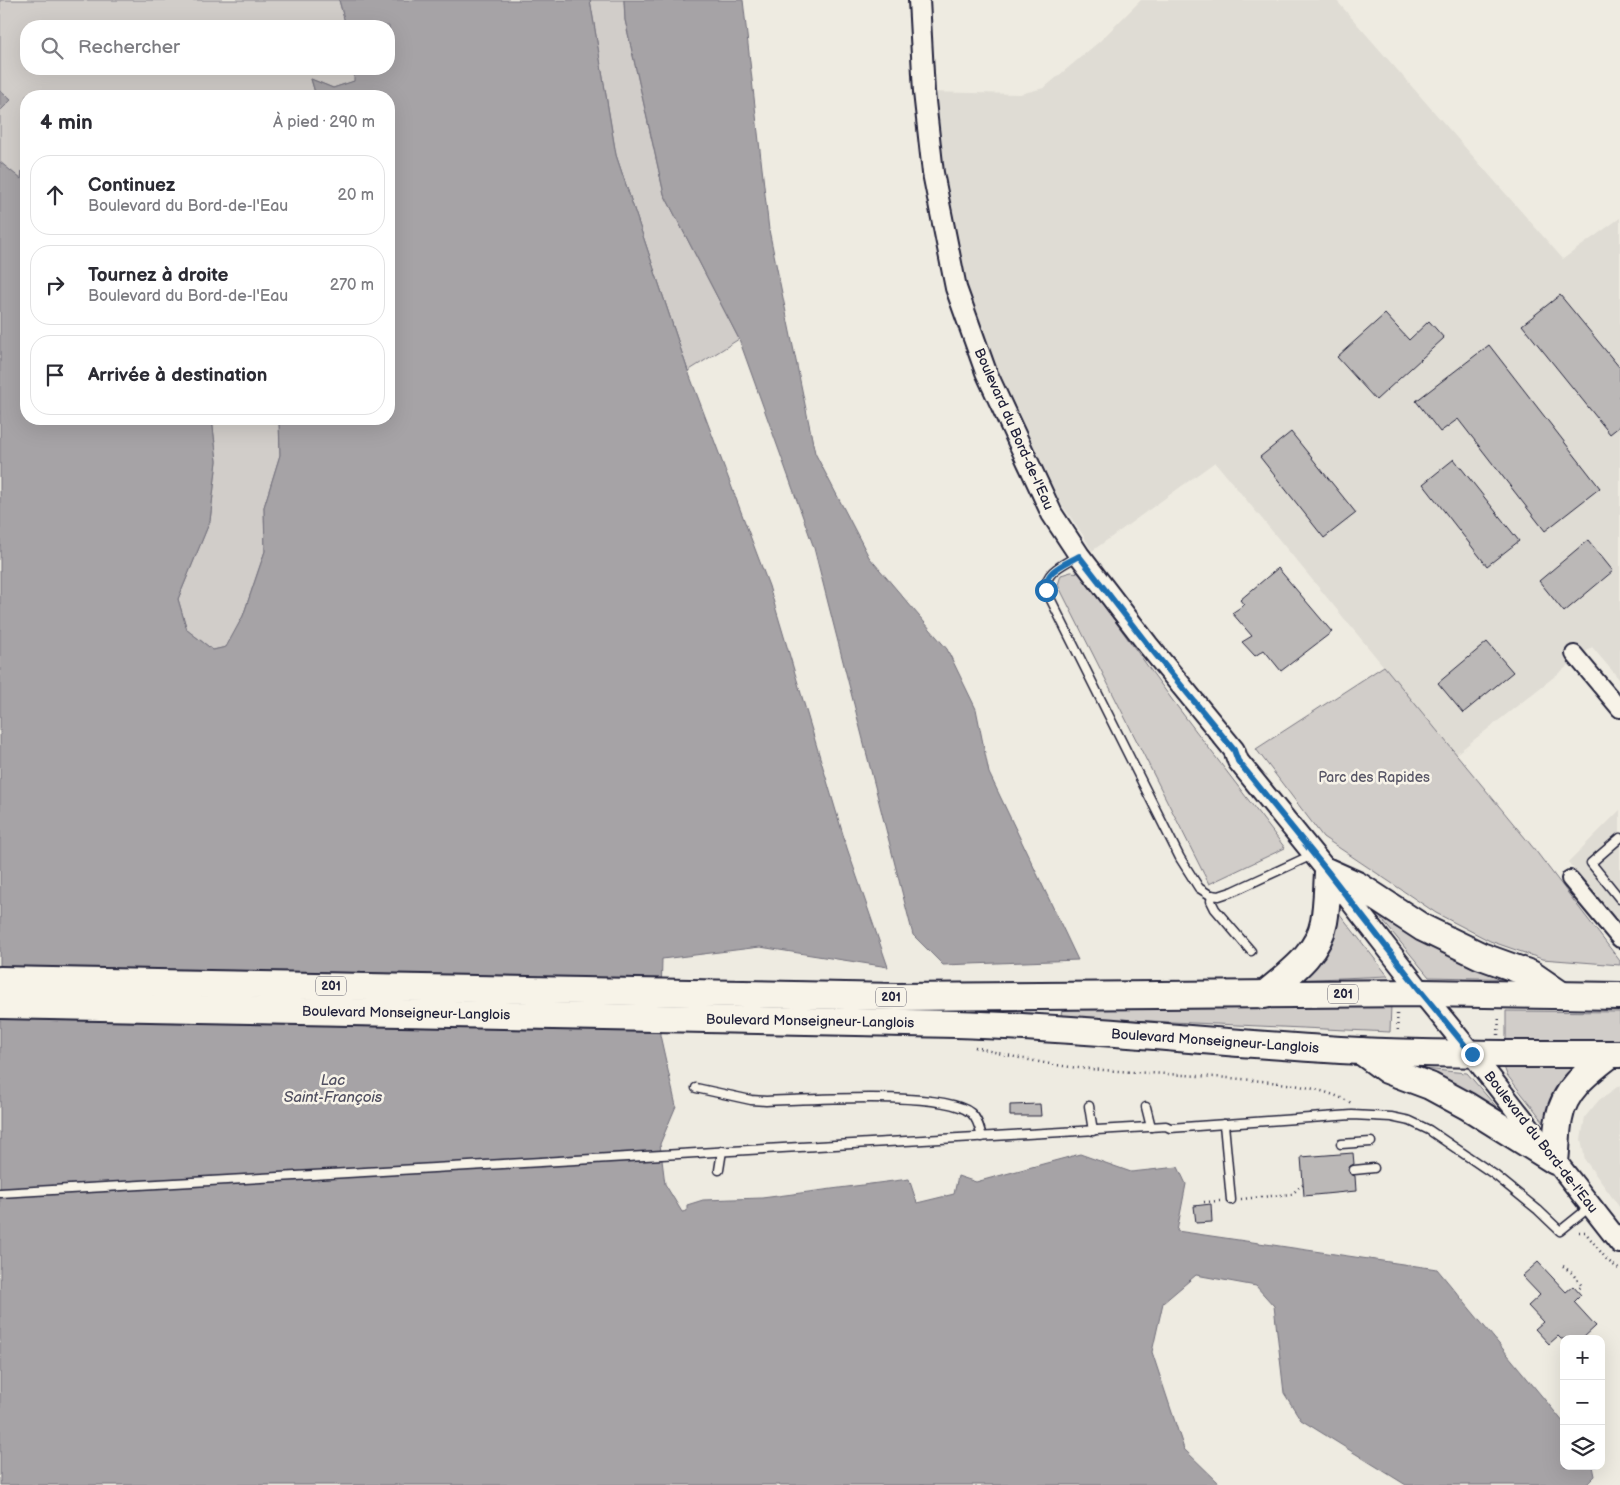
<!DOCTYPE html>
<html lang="fr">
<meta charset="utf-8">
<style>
:root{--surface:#fff;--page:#f7f7f7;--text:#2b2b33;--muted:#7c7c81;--line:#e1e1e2}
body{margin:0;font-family:"Balsamiq Sans",sans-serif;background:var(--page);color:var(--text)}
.controls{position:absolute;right:15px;bottom:15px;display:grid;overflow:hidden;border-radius:10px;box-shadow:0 5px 20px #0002}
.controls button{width:45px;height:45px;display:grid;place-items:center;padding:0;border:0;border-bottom:1px solid var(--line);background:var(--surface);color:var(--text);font:25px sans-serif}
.stop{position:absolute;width:15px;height:15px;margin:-11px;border:4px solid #1f6fb2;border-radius:50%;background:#fff}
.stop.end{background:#1f6fb2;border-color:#fff;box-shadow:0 1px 5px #0008}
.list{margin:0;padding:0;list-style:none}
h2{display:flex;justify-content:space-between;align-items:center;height:65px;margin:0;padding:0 20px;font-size:21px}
h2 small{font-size:16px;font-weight:400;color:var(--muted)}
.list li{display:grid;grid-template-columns:32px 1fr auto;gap:15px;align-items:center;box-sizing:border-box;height:80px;margin:0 10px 10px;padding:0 10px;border:1px solid var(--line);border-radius:20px}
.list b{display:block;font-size:19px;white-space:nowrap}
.list p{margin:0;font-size:16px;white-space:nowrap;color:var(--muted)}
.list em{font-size:16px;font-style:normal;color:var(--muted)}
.icon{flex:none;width:28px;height:28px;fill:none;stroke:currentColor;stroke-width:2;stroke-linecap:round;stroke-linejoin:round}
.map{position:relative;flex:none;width:1620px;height:1485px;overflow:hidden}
.search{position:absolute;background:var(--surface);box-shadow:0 5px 20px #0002;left:20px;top:20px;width:375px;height:55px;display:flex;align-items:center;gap:12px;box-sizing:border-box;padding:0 18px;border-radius:20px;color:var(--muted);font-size:19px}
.panel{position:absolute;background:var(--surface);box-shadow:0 5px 20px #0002;left:20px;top:90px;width:375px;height:335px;border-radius:20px}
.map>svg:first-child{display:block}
</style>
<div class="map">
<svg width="1620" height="1485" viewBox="0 0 1620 1485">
<rect width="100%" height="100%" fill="#eeebe1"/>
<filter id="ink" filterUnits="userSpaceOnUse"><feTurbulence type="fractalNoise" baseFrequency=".02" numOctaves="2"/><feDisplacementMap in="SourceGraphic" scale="10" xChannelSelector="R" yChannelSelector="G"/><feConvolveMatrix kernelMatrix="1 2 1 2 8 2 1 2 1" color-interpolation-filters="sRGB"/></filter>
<g filter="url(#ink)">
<g fill="#dfdcd4">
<path d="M1141,0H1336L1563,259L1620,218V680L1592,647L1456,754L1215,462L1092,551L1083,535L1020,446L956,288L924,92L1020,94L1044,88L1100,41Z"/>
<path d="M1620,810V925L1568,862Z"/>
<path d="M1620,1085V1208L1585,1160L1581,1139L1585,1117L1599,1100Z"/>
</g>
<g fill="#d1cdc9" stroke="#7a7882">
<path d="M0,0H339L346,26H26V69H354L355,81L333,88L311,79L316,96H26V178L22,171L21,180L0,162V111L11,100L0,91Z"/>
<path d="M590,0H624L625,20L664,194L739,339L688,371L616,155Z"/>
<path d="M212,419H279L280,455L264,507L265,551L243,616L227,647L213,650L187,630L178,599L210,521L217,461Z"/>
<path d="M1071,572L1080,573L1173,701L1285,848L1209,884L1058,585L1061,575Z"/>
<path d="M1384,666L1535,850L1620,961V965L1542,959L1490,941L1436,913L1323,837L1256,749Z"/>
<path d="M1365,899L1526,979L1429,977Z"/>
<path d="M1332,904L1388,976L1293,980Z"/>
<path d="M1391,1005L1390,1032L1063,1017L1061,1015L1062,1010L1064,1008Z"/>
<path d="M1506,1011L1620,1012V1041H1506Z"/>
<path d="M1503,1064H1586L1551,1131L1507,1075Z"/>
<path d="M1413,1068L1467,1073L1512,1125Z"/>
</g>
<g fill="#a6a3a6" stroke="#716f7b">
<path d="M339,0H590L616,155L688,371L769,586L847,848L888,967L760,947L662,959L660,1035L676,1106L660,1144L665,1184L682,1212L687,1211V1205L703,1200L762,1198L909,1179L917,1203L954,1194L958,1176L976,1182L1080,1154L1131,1172L1178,1167L1186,1184L1177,1231L1437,1269L1564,1423V1466H1593L1595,1476L1586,1485H1406L1301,1420L1284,1393L1274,1306L1256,1286L1196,1275L1163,1303L1152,1352L1184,1449L1221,1485H0V162L21,179L22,171L26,178V419H212L217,461L210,521L178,599L187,630L213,650L226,647L243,616L265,551L264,507L280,455L279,419H389V96H316L311,79L333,88L354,81V69H389V26H346Z"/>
<path d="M624,0H743L769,230L815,453L869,557L947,649L976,709L989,773L1078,960L943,965L913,935L814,548L739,339L664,194L625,20Z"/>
<path d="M0,91L11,100L0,111Z"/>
</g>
<g fill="#bbb8b7" stroke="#22223b">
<path d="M1560,295L1620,368V426L1610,434L1522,325Z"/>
<path d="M1385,314L1409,340L1429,321L1444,338L1376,400L1337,357Z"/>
<path d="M1489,345L1600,488L1545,531L1458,419L1440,432L1416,401Z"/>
<path d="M1291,432L1356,513L1324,538L1260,457Z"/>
<path d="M1454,459L1519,541L1487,566L1423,484Z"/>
<path d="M1588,540L1613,571L1564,612L1539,581Z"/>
<path d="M1278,568L1332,632L1281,671L1264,650L1255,656L1242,642L1252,636L1232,613L1244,605L1240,600Z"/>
<path d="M1487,642L1513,672L1463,713L1438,683Z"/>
<path d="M1040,1104L1041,1116H1010V1105Z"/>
<path d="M1353,1153L1354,1164L1350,1166L1348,1170L1350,1174L1355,1176L1356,1191L1304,1196L1301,1157Z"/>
<path d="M1211,1204L1212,1222L1196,1223L1194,1206Z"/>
<path d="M1538,1262L1566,1292L1573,1286L1581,1295L1574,1302L1596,1326L1582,1339H1561L1558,1336L1549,1344L1535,1329L1543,1322L1528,1306L1540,1295L1522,1276Z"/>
</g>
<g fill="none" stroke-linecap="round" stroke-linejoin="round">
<defs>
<g id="service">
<path d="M1079,555C1065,564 1044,571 1046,590L1180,858L1199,888L1210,895L1219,896L1234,891L1312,855"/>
<path d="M1620,838L1591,863L1620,899"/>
<path d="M1212,895L1211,901L1215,909L1251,951"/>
<path d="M696,1088L751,1100L766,1101C807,1100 943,1090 971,1113C978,1119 980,1130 982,1137"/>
<path d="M1089,1106L1093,1131"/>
<path d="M1146,1107L1151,1127"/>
<path d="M1224,1124L1231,1200"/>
<path d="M1341,1144L1371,1142"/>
<path d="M719,1170L722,1151"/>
<path d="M1354,1170L1374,1168"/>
<path d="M0,1193L1166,1126L1170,1128L1352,1115L1391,1117L1410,1121L1429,1130L1495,1175L1538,1210L1560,1231L1591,1206"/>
</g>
<g id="minor">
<path d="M1574,654L1620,709"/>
<path d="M1570,879L1620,939"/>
</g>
<path id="tertiary" d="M919,0L924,92L933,173L956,288L986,372L1052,514L1079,555L1148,645L1234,750L1238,761L1328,872L1422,993L1472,1054L1620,1243"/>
<g id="trunk">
<path d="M0,980L896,997L1422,993L1620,996"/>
<path d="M1264,995C1288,974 1318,955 1324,922C1327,905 1327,888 1328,872L1357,885L1423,928L1481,956L1531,974L1560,994"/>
<path d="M0,1005L956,1024C1091,1028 1225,1044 1360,1051C1446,1055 1533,1054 1620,1054"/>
<path d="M1361,1051L1387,1070L1430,1086L1467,1106L1555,1161C1557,1147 1556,1132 1559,1119C1564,1089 1589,1071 1611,1054"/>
</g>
</defs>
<use href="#service" stroke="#22223b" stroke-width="11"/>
<use href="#minor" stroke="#22223b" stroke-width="20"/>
<use href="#tertiary" stroke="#22223b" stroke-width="24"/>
<use href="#trunk" stroke="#22223b" stroke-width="30"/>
<g stroke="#22223b" stroke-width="2.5" stroke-dasharray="1 4" stroke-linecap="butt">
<path d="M1397,1014L1398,1033"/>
<path d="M1498,1035L1499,1015"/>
<path d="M975,1047C1013,1057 1051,1066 1090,1069C1141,1073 1192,1075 1242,1079C1279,1083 1320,1085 1353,1104"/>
<path d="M1241,1199L1292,1194L1303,1184"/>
<path d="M1204,1202L1220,1201"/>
<path d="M1579,1232H1585L1607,1260L1620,1270"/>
<path d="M1563,1266L1572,1273L1582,1286L1577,1290"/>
</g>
<use href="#service" stroke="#f7f3e8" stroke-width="8"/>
<use href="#minor" stroke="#f7f3e8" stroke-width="16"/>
<use href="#tertiary" stroke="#f7f3e8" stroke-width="20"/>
<use href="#trunk" stroke="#f7f3e8" stroke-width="26"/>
</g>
</g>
<g fill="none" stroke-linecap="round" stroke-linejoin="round" filter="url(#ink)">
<path stroke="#1f6fb2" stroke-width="6" d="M1046,590C1043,571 1065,564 1079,556L1148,645L1234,750L1238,761L1328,872L1422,993L1472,1054"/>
</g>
<g text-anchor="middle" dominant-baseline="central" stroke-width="5" stroke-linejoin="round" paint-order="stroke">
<g fill="#f7f3e8" stroke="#62616f" stroke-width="1">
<rect x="316" y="976.5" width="30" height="19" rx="4"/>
<rect x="1328" y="984.5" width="30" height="19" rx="4"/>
<rect x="876" y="987.5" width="30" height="19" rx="4"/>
</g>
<g font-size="12" font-weight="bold" fill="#22223b">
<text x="331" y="986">201</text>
<text x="1343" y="994">201</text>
<text x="891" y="997">201</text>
</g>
<g font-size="14" fill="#22223b" stroke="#f7f3e8">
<text transform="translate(1014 429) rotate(66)">Boulevard du Bord-de-l'Eau</text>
<text transform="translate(406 1013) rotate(1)">Boulevard Monseigneur-Langlois</text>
<text transform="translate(810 1021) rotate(1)">Boulevard Monseigneur-Langlois</text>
<text transform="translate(1215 1041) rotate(4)">Boulevard Monseigneur-Langlois</text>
<text transform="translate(1541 1142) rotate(52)">Boulevard du Bord-de-l'Eau</text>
</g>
<g font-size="14" fill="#575566" stroke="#f7f3e8">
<text x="1374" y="777">Parc des Rapides</text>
</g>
<g font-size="15" font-style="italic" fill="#504f60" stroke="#f7f3e8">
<text x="333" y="1080">Lac<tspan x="333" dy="17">Saint-François</tspan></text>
</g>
</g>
</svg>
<div class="controls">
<button>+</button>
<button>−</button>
<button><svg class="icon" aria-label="layers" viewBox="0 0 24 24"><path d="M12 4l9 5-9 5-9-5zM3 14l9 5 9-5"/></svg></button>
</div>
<div class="stop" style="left:1046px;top:590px"></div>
<div class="stop end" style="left:1472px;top:1054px"></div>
<div class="search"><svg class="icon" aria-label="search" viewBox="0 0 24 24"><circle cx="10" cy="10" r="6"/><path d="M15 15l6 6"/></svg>Rechercher</div>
<section class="panel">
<h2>4 min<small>À pied · 290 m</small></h2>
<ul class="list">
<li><svg class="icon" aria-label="ahead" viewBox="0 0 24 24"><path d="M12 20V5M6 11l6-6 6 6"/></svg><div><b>Continuez</b><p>Boulevard du Bord-de-l'Eau</p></div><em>20 m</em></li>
<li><svg class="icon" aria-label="right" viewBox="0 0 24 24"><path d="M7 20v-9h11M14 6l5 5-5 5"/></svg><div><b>Tournez à droite</b><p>Boulevard du Bord-de-l'Eau</p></div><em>270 m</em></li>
<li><svg class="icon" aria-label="arrive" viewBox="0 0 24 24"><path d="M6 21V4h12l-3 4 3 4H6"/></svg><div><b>Arrivée à destination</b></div></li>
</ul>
</section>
</div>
